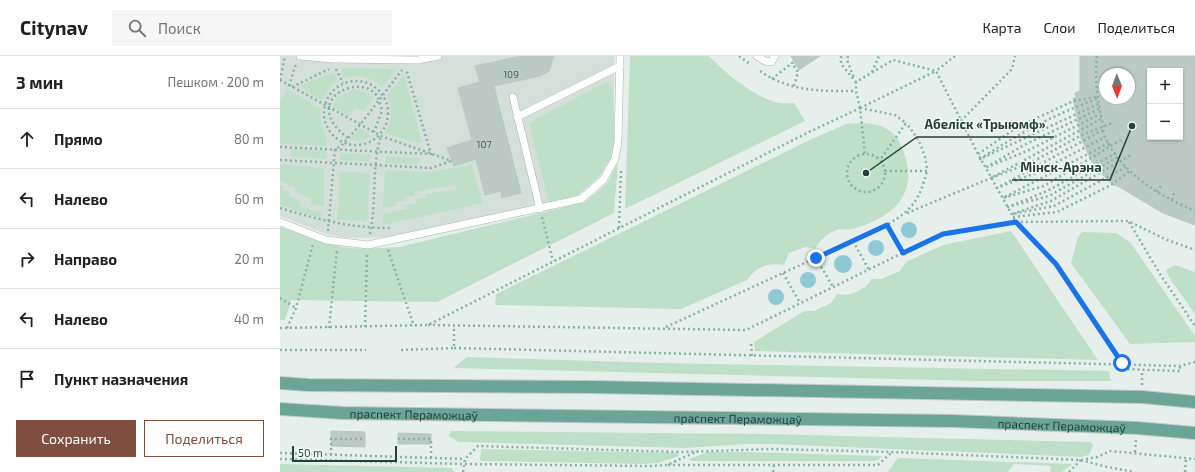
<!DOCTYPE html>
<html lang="ru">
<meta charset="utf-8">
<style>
:root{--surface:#fff;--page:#f6f6f6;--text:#202124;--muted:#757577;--line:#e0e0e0;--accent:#7f4e3f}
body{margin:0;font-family:"Exo 2",sans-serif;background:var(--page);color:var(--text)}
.controls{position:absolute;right:12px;top:12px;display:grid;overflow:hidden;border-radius:0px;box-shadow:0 1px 3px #0004}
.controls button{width:36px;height:36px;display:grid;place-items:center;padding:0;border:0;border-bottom:1px solid var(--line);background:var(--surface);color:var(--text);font:20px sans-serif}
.compass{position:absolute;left:819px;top:12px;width:36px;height:36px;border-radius:50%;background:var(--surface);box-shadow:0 1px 3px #0004;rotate:179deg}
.scale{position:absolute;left:12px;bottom:10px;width:105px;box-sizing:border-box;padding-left:4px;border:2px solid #24423a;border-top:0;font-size:11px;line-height:14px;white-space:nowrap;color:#24423a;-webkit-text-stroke:3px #f7fbf9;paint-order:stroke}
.stop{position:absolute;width:12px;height:12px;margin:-9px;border:3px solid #1a73e8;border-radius:50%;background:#fff}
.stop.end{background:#1a73e8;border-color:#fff;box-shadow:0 1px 4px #0008}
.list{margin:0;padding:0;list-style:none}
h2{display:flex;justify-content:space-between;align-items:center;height:52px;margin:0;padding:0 16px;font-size:17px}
h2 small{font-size:13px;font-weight:400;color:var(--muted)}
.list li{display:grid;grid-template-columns:26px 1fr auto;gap:12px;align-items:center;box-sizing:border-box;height:60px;padding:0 16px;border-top:1px solid var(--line)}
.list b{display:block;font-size:15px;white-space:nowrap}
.list em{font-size:13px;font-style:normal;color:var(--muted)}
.actions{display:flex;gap:8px;padding:12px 16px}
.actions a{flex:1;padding:9px 0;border:1px solid var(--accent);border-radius:0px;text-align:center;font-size:14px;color:var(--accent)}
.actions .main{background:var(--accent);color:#fff}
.icon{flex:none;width:22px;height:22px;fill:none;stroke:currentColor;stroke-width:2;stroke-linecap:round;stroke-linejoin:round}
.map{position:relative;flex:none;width:915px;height:416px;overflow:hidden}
header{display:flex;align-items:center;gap:24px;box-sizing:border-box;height:56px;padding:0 20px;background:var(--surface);border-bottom:1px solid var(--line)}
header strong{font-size:19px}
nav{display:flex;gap:22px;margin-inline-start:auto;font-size:14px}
.search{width:280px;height:36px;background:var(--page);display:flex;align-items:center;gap:10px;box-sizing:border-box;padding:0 14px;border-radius:0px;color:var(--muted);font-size:15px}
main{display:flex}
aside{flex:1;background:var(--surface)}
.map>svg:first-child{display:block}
</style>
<header>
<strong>Citynav</strong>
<div class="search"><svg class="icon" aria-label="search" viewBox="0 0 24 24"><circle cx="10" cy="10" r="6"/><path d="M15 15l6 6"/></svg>Поиск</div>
<nav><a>Карта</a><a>Слои</a><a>Поделиться</a></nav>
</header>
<main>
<aside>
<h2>3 мин<small>Пешком · 200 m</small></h2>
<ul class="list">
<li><svg class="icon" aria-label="ahead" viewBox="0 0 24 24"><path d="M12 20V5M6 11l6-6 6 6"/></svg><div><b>Прямо</b></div><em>80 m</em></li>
<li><svg class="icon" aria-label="left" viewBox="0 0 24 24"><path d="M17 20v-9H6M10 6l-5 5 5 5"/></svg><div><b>Налево</b></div><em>60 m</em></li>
<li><svg class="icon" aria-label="right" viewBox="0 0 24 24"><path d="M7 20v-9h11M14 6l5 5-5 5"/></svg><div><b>Направо</b></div><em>20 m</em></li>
<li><svg class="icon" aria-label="left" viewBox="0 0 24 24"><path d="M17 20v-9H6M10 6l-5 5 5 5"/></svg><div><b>Налево</b></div><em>40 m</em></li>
<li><svg class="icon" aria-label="arrive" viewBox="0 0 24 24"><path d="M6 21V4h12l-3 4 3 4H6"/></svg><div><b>Пункт назначения</b></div></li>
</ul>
<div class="actions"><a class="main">Сохранить</a><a>Поделиться</a></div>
</aside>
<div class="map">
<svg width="915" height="416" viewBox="0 0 915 416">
<rect width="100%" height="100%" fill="#e6efeb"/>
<path fill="#d4dfda" d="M0,0H334V85L330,103L319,121L298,139L117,181L66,182L46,178L0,160Z"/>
<g fill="#bfe0c8">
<path d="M350,0H429C447,18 470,38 495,46C500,48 508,47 514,47L525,65L345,153Z"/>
<path d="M61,12L117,13L102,32C92,20 77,18 63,22Z"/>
<path d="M54,16L58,25L51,30L42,45L19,30Z"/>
<path d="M124,19L142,87H135L105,77C112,63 113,53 107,39Z"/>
<path d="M326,26L333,34L334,85L330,103L319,121L298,139L269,147L249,67Z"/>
<path d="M8,33L41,53C38,70 47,73 47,90L3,88L0,86V45Z"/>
<path d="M72,34C81,34 87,35 94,42L84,55L75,53L69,60L52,51L57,42Z"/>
<path d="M582,67C598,68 612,71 620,87C642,134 618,160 572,173C568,174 564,173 560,173C550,175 539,184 535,193L525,191L509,197L504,209C488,206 476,211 467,224L401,253L215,249L216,238L532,83L566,68Z"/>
<path d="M80,72L93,80L80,86L69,84Z"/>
<path d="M13,93L46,95L47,103L12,101L10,98Z"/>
<path d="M60,97L91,99L90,106L60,104Z"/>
<path d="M106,100L137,102L140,104L139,107L136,109L105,107Z"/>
<path d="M338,107L334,157L157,246L11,244L5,264H0V171C21,178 41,187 63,191C81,194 101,192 119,191L305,146L327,127Z"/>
<path d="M0,108L44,112V150L30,148L32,144L15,135V131L0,125Z"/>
<path d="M192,109L203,147L103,169V158L127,153V149L137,147V143L146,141V138L176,133L175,129L134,136L135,140L125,141V145L115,146L116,150L103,152L105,114L150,116Z"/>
<path d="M60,116L90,117L87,165L57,164Z"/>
<path d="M0,129L3,130L2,133L10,137V141L21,145L20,150L42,157L41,163L0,149Z"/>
<path d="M731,175L818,304L475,295L474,286L524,255H534L551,247L557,238C571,241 585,234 592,223H601L620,215L626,206L663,189Z"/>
<path d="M802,176L836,177L850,186L915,280V286L850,288L791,207L798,181Z"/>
<path d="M895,209L915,216V258L888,220L886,214Z"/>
<path d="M187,301L378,307L829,315L831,325H699L174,312Z"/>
<path d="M171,375L483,378L811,386L813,389L809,399L801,401L492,388H465L405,392L178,386L169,380Z"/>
<path d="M201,393L398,397L399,400L378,407L362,408L200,405Z"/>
<path d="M428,396H469L602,400L598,404L593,405H412L409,403Z"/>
<path d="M618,402L792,408L782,416H770L771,410L734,408L728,416H608Z"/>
<path d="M0,408L172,412L174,416H0Z"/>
</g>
<g fill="#8ec9d4">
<circle cx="629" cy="174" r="8"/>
<circle cx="596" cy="192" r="8"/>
<circle cx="563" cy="208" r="9"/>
<circle cx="528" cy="224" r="8"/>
<circle cx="496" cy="241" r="8"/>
</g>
<g fill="#bbcac4" stroke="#b8c9c2" fill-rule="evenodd">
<path d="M241,0H274L269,15L260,20L214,30L241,137L222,142L221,135L205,139L196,103L174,110L167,92L192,84L178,32L200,26L195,10Z"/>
<path d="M511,0H540L519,14Z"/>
<path d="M800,0H915V169L883,157L836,129L835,130L814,111L801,82L793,42H796L795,37L800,35ZM870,15H900V81H870ZM825,18H849V42H825Z"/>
<path d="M51,375L85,376V391L51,390Z"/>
<path d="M118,377L151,378V388H118Z"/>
</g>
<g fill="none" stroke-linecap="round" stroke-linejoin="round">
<defs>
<g id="service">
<path d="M20,0L53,3L138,4L158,0"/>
<path d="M477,0L485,5L491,6L495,0"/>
<path d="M233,41L260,153"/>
<path d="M237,61L340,10"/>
<path d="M0,166L46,184L88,189L301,143L323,124L335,103L338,86L340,0"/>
</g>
<g id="primary">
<path d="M0,327L29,329L312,331L862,341L915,346"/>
<path id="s1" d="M0,353L63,357L673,365L857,372L915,377"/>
</g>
</defs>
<use href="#service" stroke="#a8b8b2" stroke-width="8"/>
<use href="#primary" stroke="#c2cac8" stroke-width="14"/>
<g stroke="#86b3a5" stroke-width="2.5" stroke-dasharray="2 3" stroke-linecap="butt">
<path d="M459,0L470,8"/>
<path d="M561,0V8L576,26"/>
<path d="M568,0L567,4L574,22"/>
<path d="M675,0L656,15L698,98L736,166L848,165L885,183L915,194"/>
<path d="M817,0C814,24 818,46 823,69C823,73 823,78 825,81C842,118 880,140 915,155"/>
<path d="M56,13L63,27"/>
<path d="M480,15C510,36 541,35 576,35"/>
<path d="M592,16L599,0"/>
<path d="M492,23L512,7"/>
<path d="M0,24L101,80L172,105"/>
<path d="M0,24L5,0"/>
<circle cx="76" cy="57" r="32"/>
<path d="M9,30L16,8"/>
<path d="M514,30L518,16L512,7L514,6"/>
<path d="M12,31L49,13"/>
<path d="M817,43C775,58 738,78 700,103L818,48"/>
<path d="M580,52L576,35V26L613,4L656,15"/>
<path d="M580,52L615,59L626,67L600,104"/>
<path d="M580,52L656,15"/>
<path d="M819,53L744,89L705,112L747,95L820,58"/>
<path d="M821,63L711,122L752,106L802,79L832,67"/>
<path d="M681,65L732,13L735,0"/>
<path d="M823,74L717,132L758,116L825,81"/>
<path d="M68,82C18,45 80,15 97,40C99,44 101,50 102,55L94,76"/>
<path d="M829,87L723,142L764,130L841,84"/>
<path d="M0,91L151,98L126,13"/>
<path d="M836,97L767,135L728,151L769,140L838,101"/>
<path d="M698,98L736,72L793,45L817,41"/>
<circle cx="586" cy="117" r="19"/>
<path d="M0,104L151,112L171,105"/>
<path d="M846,111L774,150L732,158L771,145L851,99"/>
<path d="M605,115H647C646,95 638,82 626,67"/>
<path d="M877,136L882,129"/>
<path d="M892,144L894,137"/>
<path d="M0,152C39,164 71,172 112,172"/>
<path d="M627,157L711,122"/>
<path d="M262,161L273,205"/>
<path d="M733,161L777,156L831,129L850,115"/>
<path d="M849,166L880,218L915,270"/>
<path d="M607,169L623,197"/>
<path d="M339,172L341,115"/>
<path d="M48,175L55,93L61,90L80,69L122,14"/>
<path d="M90,178C97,146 91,112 101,80"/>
<path d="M573,185L589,214"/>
<path d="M108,194L134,270"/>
<path d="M536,202L553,231"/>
<path d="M503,217L520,247"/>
<path d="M0,242L16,252"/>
<path d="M148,269L466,274L663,177L736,166L776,208L842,307V313L900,315V310"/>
<path d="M85,271L87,199"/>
<path d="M386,271L607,169C633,153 639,145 647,115"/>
<path d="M0,272L148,269L529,76L580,52L585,98"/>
<path d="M7,272L16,252L33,188"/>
<path d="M49,272L57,194"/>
<path d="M471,288L472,300"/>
<path d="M174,292L900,310L915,306"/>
<path d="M0,294H86"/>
<path d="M121,294L174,292V270"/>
<path d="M862,329V314"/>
<path d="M118,383H151V403"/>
<path d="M855,396L856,383"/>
<path d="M0,397L185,403"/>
<path d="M51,399V383H85"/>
<path d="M0,403L184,408L370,410L387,409L418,395"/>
<path d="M801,404L827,411L855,416"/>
<path d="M388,409H598L612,396"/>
<path d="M183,416L185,403L198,390L401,396L492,393L613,396L801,404L817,401L830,395L915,403"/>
<path d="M493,416L494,408"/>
<path d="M789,416L801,404"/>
<path d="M905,416L906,402"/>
</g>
<use href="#service" stroke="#fff" stroke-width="7"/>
<use href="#primary" stroke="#6aa596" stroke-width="12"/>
</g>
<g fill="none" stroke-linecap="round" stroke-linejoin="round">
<path stroke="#1a73e8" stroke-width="5" d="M536,202L607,169L623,197L663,178L736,166L776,208L842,307"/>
</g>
<g text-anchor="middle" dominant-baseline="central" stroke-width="3" stroke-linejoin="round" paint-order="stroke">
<g font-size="10" fill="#4a645c">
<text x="231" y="18">109</text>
<text x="204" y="88">107</text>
</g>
<g font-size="12" fill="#24423a" stroke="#f7fbf9">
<text stroke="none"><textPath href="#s1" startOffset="134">праспект Пераможцаў</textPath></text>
<text stroke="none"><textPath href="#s1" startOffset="458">праспект Пераможцаў</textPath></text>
<text stroke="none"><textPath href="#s1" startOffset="782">праспект Пераможцаў</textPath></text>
</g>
</g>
<path fill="none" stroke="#24423a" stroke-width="1.5" d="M586 117L637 81H774M852 70L830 124H732"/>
<g fill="#24423a" stroke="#f7fbf9" stroke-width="1.5">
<circle cx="586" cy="117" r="4"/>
<circle cx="852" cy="70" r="4"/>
</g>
<g font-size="13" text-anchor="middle" font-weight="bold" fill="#24423a" stroke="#f7fbf9" stroke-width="3" stroke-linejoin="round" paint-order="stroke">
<text x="705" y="73">Абеліск «Трыюмф»</text>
<text x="781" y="116">Мінск-Арэна</text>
</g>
</svg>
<div class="controls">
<button>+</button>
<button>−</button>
</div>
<svg class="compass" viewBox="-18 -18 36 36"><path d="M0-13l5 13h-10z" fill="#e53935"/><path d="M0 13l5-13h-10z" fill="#757577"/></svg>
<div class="scale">50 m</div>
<div class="stop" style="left:842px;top:307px"></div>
<div class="stop end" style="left:536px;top:202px"></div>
</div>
</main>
